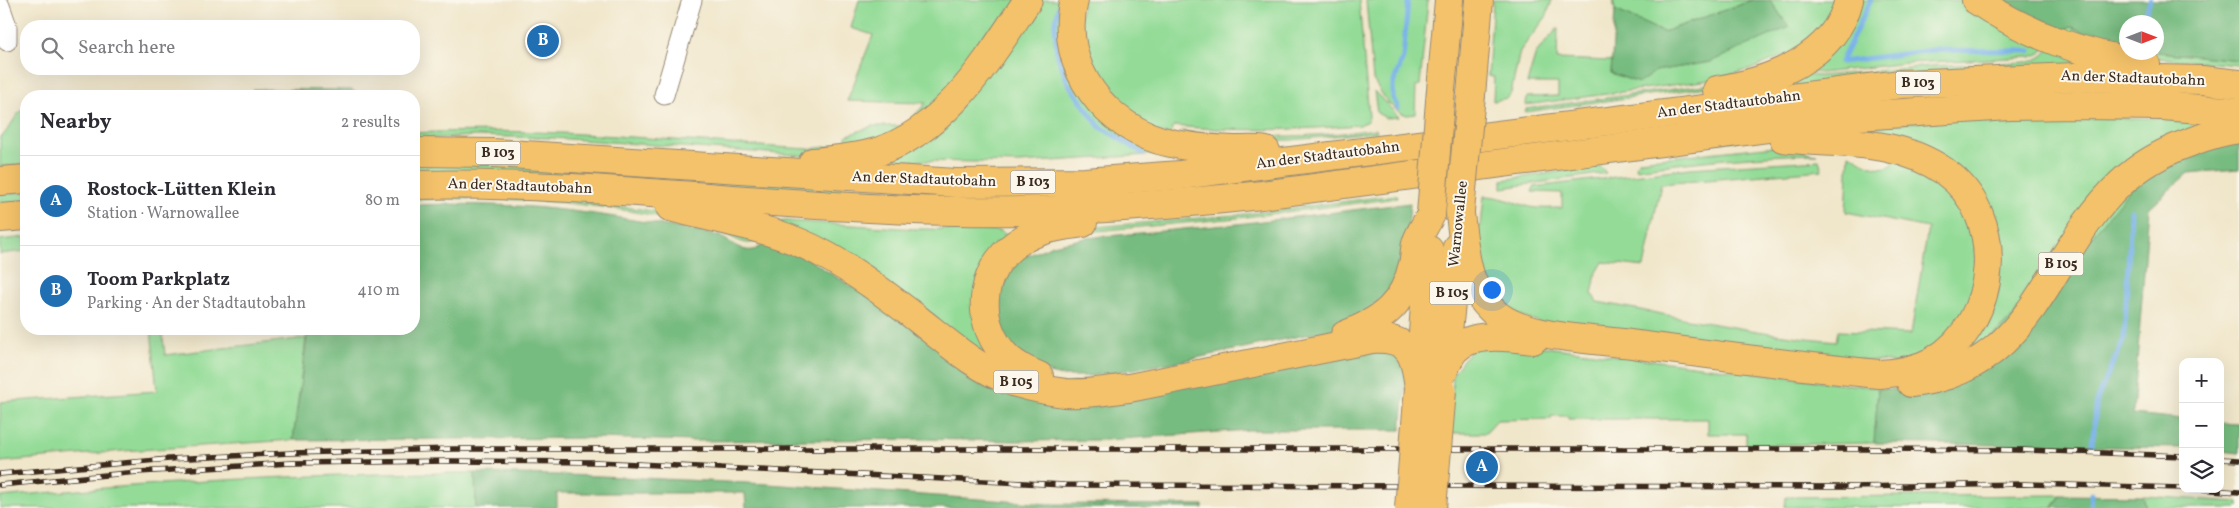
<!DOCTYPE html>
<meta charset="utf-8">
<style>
:root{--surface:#fff;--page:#f7f7f7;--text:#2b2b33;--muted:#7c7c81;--line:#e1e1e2;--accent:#1f6fb2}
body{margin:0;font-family:Vollkorn,serif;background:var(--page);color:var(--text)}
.controls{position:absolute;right:15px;bottom:15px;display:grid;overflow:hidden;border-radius:10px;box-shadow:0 5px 20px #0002}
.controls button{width:45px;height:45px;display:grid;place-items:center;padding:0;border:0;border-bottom:1px solid var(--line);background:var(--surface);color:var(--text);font:25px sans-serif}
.compass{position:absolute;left:2119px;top:15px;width:45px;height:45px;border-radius:50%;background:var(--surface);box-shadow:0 5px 20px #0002;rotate:90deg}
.you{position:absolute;left:1491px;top:289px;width:18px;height:18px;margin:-12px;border:4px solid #fff;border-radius:50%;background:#1a73e8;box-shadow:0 0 0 8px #1a73e833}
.badge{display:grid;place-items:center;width:32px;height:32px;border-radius:50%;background:var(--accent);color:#fff;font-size:16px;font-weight:700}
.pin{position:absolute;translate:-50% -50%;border:2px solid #fff;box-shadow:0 1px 5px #0006}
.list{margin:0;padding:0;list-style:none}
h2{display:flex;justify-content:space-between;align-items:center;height:65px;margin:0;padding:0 20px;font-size:21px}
h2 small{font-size:16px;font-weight:400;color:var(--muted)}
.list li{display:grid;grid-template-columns:32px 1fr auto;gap:15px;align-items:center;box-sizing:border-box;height:90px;padding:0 20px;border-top:1px solid var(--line)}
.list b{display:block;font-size:19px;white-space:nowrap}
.list p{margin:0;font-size:16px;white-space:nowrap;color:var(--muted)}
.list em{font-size:16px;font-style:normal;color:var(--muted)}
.icon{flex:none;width:28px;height:28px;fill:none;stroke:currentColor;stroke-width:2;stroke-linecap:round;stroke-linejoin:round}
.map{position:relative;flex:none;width:2239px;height:508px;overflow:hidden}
.search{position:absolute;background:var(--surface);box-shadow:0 5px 20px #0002;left:20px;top:20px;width:400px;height:55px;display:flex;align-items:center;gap:12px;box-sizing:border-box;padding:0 18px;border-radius:20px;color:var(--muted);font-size:19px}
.panel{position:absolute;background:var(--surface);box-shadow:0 5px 20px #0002;left:20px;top:90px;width:400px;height:245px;border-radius:20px}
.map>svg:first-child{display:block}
</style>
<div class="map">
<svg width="2239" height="508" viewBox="0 0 2239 508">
<rect width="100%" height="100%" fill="#fbf7ec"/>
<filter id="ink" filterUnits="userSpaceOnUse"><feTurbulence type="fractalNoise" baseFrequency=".02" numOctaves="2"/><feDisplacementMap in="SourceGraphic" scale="10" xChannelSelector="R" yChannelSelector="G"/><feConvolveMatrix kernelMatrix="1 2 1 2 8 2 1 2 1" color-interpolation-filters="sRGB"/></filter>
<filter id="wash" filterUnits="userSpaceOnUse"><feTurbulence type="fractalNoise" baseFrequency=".0096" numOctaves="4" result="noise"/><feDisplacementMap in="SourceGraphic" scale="20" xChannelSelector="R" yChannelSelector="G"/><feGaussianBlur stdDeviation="1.12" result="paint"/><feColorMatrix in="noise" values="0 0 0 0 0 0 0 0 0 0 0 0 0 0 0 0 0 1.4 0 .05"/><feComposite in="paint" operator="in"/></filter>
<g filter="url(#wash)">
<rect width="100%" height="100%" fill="#f0e6ca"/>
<g fill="#93db96" stroke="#67825a">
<path d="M859,0H1018L976,62L906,130L810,156L554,138L476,136L414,139V133C546,126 677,142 809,149L847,144L846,136L872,126H905L926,103L847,101L873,35L851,28Z"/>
<path d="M1037,0H1063L1060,36L1164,154L1019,163L889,160Z"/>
<path d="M1083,0H1359L1369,117L1367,121L1360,125C1297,130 1237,132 1174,126L1170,135L1155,132L1099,91L1079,25Z"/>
<path d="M1366,0H1428L1420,85L1416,86L1415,114L1407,115L1399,112L1388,103L1373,80Z"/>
<path d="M1493,0H1552L1546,17L1520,51L1511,93L1507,98L1493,101L1494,77L1488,76Z"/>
<path d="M1613,0H1753L1663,32L1615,10Z"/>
<path d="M1770,0H1849L1801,71L1809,75L1820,76L1932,66L2030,62C2035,60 2040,58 2044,55C2053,46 2059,29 2072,27L2118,47L2126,52H2157L2239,60V65L2158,58H2109L2068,66L1760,91L1785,55L1754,68L1710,80L1526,105L1527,97L1558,96V83H1527L1536,53L1558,28L1557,59L1612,61L1611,73L1639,83L1655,71L1710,62L1788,26Z"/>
<path d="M1862,0H1962L2006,29L2046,47L2041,53L2031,57L1907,63L1821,73L1813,72L1808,69Z"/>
<path d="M1711,84L1722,85L1525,112L1526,109Z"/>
<path d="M2071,86L2239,95V102L2203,99L1084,199H955L414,172V164H493L955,194L1858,99Z"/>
<path d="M1374,91L1399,117L1386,118L1377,113Z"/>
<path d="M20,111H26V164L0,167V136H3Z"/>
<path d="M1988,116L2209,119L1976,353L1962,349L1986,208L1858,130L1859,127Z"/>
<path d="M1376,129L1377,132L1291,140L1221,141L1181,131C1245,139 1312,138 1376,129Z"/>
<path d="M1776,146L1817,154C1756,155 1697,161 1636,169L1635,166L1640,160Z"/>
<path d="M1849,154C1862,161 1879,174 1893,164L1895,158L1939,178L1976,229L1975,296L1948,339L1906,364L1550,326L1500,308L1474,259L1477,227L1481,226L1484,196C1500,196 1515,203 1530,207C1540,209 1552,208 1562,208V193L1532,192L1534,187L1690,168L1819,160L1822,170L1661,184L1644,267L1603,262L1596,274L1592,294L1597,302C1676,316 1755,334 1836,341L1838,331L1911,334L1928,228L1846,212Z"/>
<path d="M1600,166L1606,173L1502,188V180Z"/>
<path d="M26,192V201L0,204V194Z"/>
<path d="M414,194L554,198L639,209L683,216L756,241C743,248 730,234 717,231C705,227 693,224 680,221C594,201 502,196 414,200Z"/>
<path d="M1396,195L1397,198L1237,218L1084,232V228L1237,215Z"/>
<path d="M785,221L917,229L993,230L1000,231L1010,237L993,358L779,222Z"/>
<path d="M26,237V251L0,254V240Z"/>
<path d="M151,329H162L165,355L306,338L293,440L123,451L0,462V402L157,391Z"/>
<path d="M1529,345L1878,388L1874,443L1746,445V434H1708V419H1568V416H1551V419L1497,420L1485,433H1450L1453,374L1471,349Z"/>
<path d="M475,473L476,508H0V497C158,482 316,473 475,473Z"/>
<path d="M2061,495L2052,508L1785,507L1786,497Z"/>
<path d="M2143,496L2239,502V508H2146Z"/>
</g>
<g fill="#76bb7f" stroke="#58724e">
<path d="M1753,0H1770L1789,27L1710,62L1656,71L1639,83L1611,73L1615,10L1663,32Z"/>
<path d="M1976,0H2239V60L2157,52L2156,22H2126V48L2118,47L2072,27L2066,28L2060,34Z"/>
<path d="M253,89L352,90L361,96H252Z"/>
<path d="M2239,143V169L2188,173L2149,208L2133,414L2183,419V448L1874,443L1878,388L1905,390L1943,382L2069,264L2143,174L2209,147Z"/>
<path d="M1410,203L1408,231L1394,289L1348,326L1177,362L1091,376H1062L1049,373L1004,343L991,298L1020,250L1027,256L1053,245L1086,238L1238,224Z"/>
<path d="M450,204C485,205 519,205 553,209C603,214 652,223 700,232C706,233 713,234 719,236C739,246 750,261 768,239L788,246L1014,390L1387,345L1407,370L1401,430H1249L1106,440L1014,441L925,439L694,441L597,438L293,440L308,329H414V205Z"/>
<path d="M2220,423L2239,424V453L2220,451Z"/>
<path d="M475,473L600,476L768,484L1049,504L1203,505V508H746L745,493H557V508H476Z"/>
<path d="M2061,495L2143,496L2146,508H2053Z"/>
</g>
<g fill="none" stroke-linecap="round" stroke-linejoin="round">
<g stroke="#79b2e9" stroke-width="5">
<path d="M1871,0L1841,62L1932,50L2030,51"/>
<path d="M1060,3L1055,24L1057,54L1068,83L1099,126L1143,153"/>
<path d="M2143,22L2150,0"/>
<path d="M1398,108L1393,98V84L1403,58L1408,0"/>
<path d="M2092,444L2097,399L2124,339L2131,211"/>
<path d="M2090,508L2091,494"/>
</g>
</g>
</g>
<g filter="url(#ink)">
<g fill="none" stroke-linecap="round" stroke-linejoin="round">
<defs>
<g id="minor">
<path d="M0,6L7,26V41"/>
<path d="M664,95L692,0"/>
</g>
<g id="highway">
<path d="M1074,0C1057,66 1106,130 1171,143C1191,148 1214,149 1235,150C1245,150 1256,149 1266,151"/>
<path d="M1976,0C2030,36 2082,54 2146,64"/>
<path d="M1717,90C1769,82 1835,58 1849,0"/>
<path d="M1471,95L1479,0"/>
<path d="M1440,101L1449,0"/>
<path d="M414,152L493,153L956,183L1085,182L1180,175L1901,84L2074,77L2202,80L2239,84"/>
<path d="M813,162C834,160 856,158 877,152C948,129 988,59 1028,0"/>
<path d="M0,181L26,179"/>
<path d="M414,185C595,181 775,208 955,211C1058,213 1160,206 1262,195L1858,116L2009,106L2078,105L2162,106L2239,112"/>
<path d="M670,207C722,221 778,228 825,255C858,273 889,297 919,320C948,343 977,369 1013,382C1030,387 1048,391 1065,393C1087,395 1109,390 1129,388L1372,339C1410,337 1415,354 1419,388"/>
<path d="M1460,214C1465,252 1465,291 1499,316C1527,338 1595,339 1631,344C1714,355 1796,366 1879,374C1898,373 1916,370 1933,361C2000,322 2008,215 1944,171C1895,137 1837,145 1783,138"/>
<path d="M0,218L26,216"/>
<path d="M1345,335C1382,320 1404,305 1413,264C1415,257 1414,248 1417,241C1420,232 1427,223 1431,214"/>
<path d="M1444,369L1457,247"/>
<path d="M1443,372C1447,365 1449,357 1454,351C1470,331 1511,337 1533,340"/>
<path d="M1420,375L1429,250"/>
<path d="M1039,376C1029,372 1018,367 1009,359C974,326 977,271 1017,243C1037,229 1059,226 1083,223"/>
<path d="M1911,383C2035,369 2044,257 2120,184C2140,165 2165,151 2191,142C2206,136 2223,131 2239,129"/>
</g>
</defs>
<use href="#minor" stroke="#968874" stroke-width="21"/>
<use href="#highway" stroke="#968874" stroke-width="30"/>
<use href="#minor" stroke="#fff" stroke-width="19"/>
<use href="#highway" stroke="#f4c26a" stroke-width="28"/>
<defs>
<g id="rail">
<path d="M2220,459L2239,460"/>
<path d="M0,474L169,459L291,453L454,449H1874L2023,450L2183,456"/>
<path d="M0,485L138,472L291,463L451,461L597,462L1064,485L1850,487L2024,484L2183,488"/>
<path d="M2200,489L2239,492"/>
</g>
</defs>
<use href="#rail" stroke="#3b2a1e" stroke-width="5.5"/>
<use href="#rail" stroke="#fbf7ec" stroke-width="4" stroke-dasharray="11" stroke-linecap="butt"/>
<defs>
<g id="highway-bridge">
<path d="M1460,211L1471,95"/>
<path d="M1431,214L1440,101"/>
<path d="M1409,508L1419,388"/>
<path d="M1432,508L1442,390"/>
</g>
</defs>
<use href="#highway-bridge" stroke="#968874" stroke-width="30" stroke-linecap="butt"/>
<use href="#highway-bridge" stroke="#f4c26a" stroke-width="28"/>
</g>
</g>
<g text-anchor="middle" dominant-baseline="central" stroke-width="4" stroke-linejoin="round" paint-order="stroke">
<g fill="#fbf7ec" stroke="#75685c" stroke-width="1">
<rect x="1895.5" y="71.5" width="45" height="23" rx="4"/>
<rect x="475.5" y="141.5" width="45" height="23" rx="4"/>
<rect x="1010.5" y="170.5" width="45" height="23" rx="4"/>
<rect x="2038.5" y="252.5" width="45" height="23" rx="4"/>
<rect x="1429.5" y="281.5" width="45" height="23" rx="4"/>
<rect x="993.5" y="370.5" width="45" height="23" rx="4"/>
</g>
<g font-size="14" font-weight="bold" fill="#3b2a1e">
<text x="1918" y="83">B 103</text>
<text x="498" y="153">B 103</text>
<text x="1033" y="182">B 103</text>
<text x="2061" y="264">B 105</text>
<text x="1452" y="293">B 105</text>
<text x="1016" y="382">B 105</text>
</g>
<g font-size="15" fill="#3b2a1e" stroke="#fbf7ec">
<text transform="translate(2133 79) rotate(2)">An der Stadtautobahn</text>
<text transform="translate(1729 105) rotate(-7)">An der Stadtautobahn</text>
<text transform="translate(1328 156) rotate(-7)">An der Stadtautobahn</text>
<text transform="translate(924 180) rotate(2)">An der Stadtautobahn</text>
<text transform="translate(520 187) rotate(2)">An der Stadtautobahn</text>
<text transform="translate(1459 224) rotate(-84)">Warnowallee</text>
</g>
</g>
</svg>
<div class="controls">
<button>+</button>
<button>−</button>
<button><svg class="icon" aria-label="layers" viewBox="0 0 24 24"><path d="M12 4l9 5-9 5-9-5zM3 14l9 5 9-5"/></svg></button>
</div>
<svg class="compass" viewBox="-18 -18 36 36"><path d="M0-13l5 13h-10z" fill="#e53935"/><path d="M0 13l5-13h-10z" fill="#7c7c81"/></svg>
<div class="you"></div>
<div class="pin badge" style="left:1482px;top:467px">A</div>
<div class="pin badge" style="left:543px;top:41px">B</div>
<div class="search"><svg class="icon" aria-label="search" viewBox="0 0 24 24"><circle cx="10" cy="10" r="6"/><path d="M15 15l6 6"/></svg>Search here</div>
<section class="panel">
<h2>Nearby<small>2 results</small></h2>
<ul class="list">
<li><span class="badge">A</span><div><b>Rostock-Lütten Klein</b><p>Station · Warnowallee</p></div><em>80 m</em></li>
<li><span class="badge">B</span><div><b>Toom Parkplatz</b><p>Parking · An der Stadtautobahn</p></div><em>410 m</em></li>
</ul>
</section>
</div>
